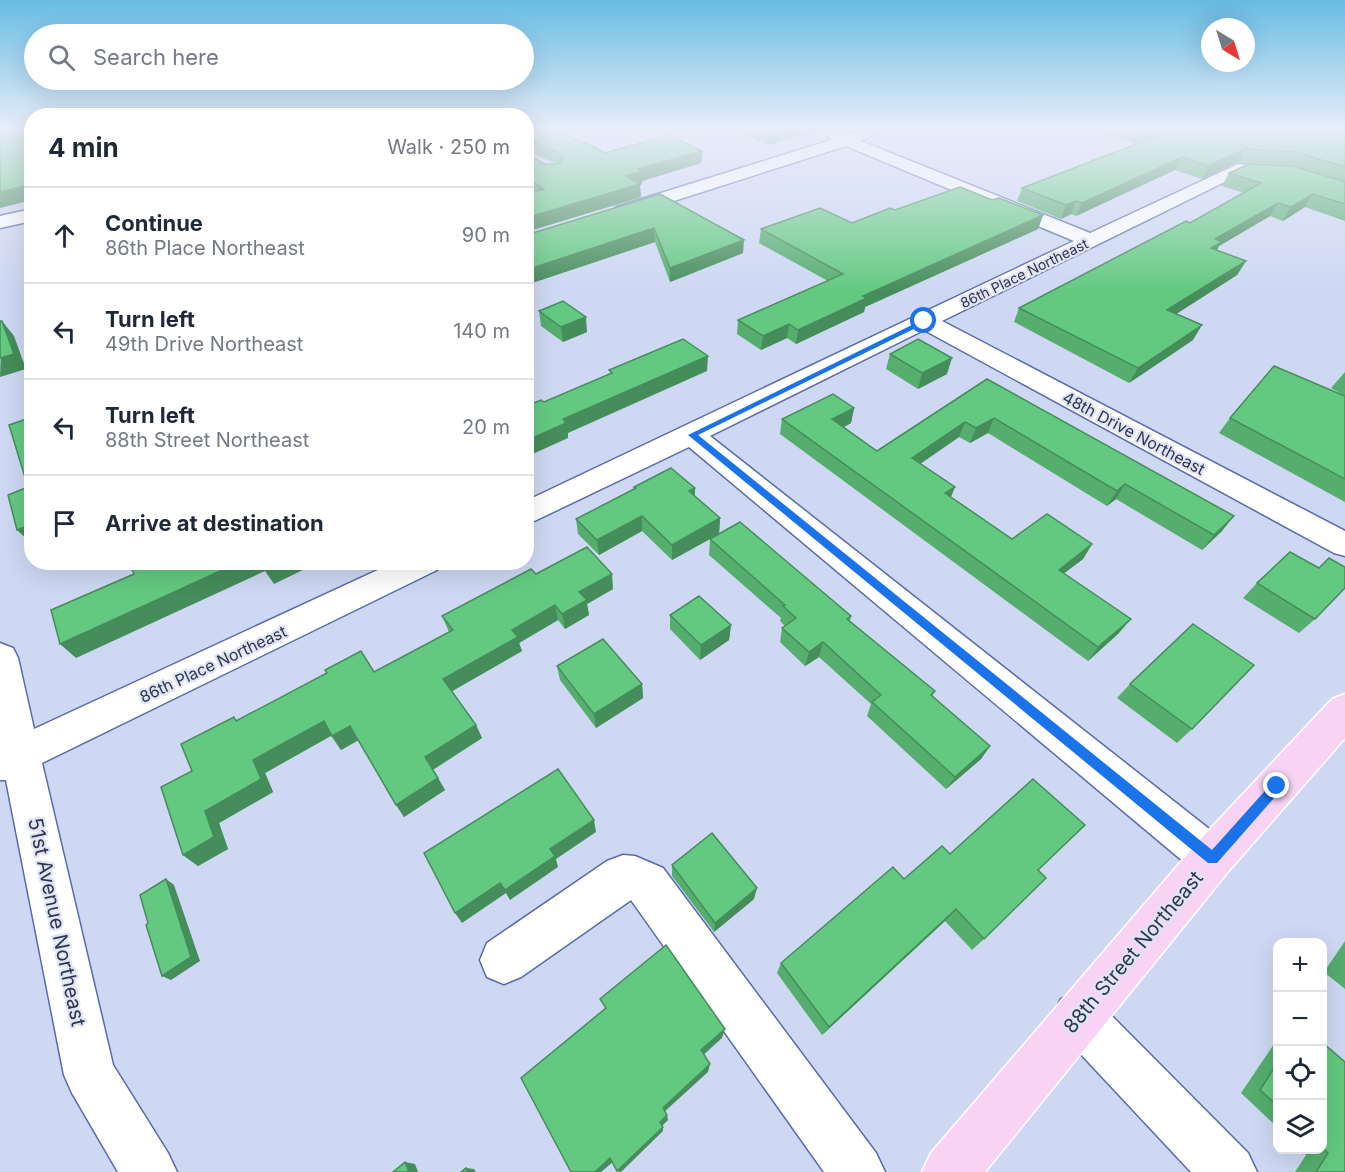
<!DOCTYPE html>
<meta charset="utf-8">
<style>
:root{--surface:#fff;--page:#f6f6f7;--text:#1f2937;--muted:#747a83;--line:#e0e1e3}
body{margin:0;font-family:Inter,sans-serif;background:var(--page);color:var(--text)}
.controls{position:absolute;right:18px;bottom:18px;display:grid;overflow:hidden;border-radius:12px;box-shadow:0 6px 24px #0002}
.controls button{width:54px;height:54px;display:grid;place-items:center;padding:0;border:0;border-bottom:2px solid var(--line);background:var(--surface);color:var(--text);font:30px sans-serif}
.compass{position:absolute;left:1201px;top:18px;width:54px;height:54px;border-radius:50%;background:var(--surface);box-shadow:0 6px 24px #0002;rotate:142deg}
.stop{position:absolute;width:18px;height:18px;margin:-14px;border:4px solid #1a73e8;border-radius:50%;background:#fff}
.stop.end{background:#1a73e8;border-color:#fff;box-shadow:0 2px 6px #0008}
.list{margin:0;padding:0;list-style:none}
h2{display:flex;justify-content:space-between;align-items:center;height:78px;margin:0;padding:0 24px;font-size:26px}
h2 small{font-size:20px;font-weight:400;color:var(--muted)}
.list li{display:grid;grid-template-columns:39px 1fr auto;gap:18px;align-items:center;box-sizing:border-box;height:96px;padding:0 24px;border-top:2px solid var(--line)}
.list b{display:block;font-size:22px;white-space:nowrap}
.list p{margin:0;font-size:20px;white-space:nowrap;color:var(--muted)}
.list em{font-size:20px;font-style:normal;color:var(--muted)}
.icon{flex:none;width:33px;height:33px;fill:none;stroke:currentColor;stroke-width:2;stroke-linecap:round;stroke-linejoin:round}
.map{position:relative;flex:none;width:1345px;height:1172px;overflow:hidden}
.search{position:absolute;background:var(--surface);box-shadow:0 6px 24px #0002;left:24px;top:24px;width:510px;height:66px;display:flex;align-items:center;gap:15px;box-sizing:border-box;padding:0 21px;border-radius:33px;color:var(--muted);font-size:22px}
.panel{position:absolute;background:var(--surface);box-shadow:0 6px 24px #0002;left:24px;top:108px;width:510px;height:462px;border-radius:24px}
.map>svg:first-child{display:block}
</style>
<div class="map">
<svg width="1345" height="1172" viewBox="0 0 1345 1172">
<rect width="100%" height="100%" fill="#ced8f3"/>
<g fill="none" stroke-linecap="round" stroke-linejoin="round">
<defs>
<g id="minor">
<path d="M865,128H886L861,141L1090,233L1238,164L1288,167L1345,184V195L1286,177L1241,174L942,321L1345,531V556L1334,553L924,330L710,436L1227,843L1234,858L1227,873L1212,880L1197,873L689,447L526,525V501L1074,241L846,146L630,215L623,217L614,211L616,207L831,140L827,136L829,133L835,131L847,135Z"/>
<path d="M32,209V221L0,228V216Z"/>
<path d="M395,562H442L437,570L42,763L113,1065L168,1153L177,1172H118L72,1093L64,1075L6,780H0V643L13,648L18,658L34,729Z"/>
<path d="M623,855L635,856L663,868L876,1153L885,1172H824L631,900L521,977L504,984L487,977L480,960L487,943L607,861Z"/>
<path d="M1078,991L1095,999L1248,1153L1257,1172H1191L1061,1033L1053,1016L1061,999Z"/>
</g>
<path id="major" d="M1345,694V738L1227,873L985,1172H922L931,1153L1197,843L1332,699Z"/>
</defs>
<use href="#minor" stroke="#5a6ba8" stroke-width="3"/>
<use href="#major" stroke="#fff" stroke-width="3"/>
<use href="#minor" fill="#fff" fill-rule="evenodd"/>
<use href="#major" fill="#f8d3f4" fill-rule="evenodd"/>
</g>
<g fill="#55ad6e">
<path d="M526,128L579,142L605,153L702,151L701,163L642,181V184L640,185L641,197L526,232V194L531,193L526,190V153L544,164H557L526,150Z"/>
<path d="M729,128H827L768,145Z"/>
<path d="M1086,128H1345V221L1305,207L1283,221L1270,216L1219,246L1217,250L1246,261L1237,275L1176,314L1193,340L1129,383L1014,322L1019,308L1190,223L1244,193L1222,186L1229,173L1306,170L1289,165L1238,162L1202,179L1175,170L1076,216L1071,214L1061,219L1017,201L1022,188L1137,144Z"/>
<path d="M660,194L743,253L670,282L655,242L526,285Z"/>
<path d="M992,200L1043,215L1038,229L865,307L864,312L796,344L787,338L761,350L737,334L738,320L828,281L759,243L761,229L852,223L895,210Z"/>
<path d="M539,311L587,332L563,342L541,326Z"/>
<path d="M890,354L947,374L918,389L886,369Z"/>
<path d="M1345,372V396L1331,388Z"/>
<path d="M987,379L1222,531L1202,550L1116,499L1107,506L988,433L970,443L959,437L920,464L951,497L1012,539L1092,544L1083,559L1064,573L1119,633L1088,661L780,434L782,419L854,408L851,423L844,427L877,451Z"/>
<path d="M1345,396V502L1219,433L1230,418Z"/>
<path d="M634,487L695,488V496L720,518L719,534L672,560L642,531L599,555L578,534L576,519L634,489Z"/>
<path d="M710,539L851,616L850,621L935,691L932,697L990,746L981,759L946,789L867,716L871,704L819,657L805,666L780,642L782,628L785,626L780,621L781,618L709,555Z"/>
<path d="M1319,568L1315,619L1299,633L1243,598L1257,583Z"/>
<path d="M536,574L613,589L587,604L589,615L565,629L558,620L519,643L522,651L452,691L476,725L482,738L433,770L445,790L404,817L358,740L341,750L331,736L265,773L273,792L219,823L228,849L198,866L183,855L192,771L234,717L237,721L374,672L449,632L442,616Z"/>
<path d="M670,615L731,625L729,640L700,660L670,629Z"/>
<path d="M557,666L642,684L643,698L596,728L560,680Z"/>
<path d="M1130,684L1192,729L1177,743L1117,698Z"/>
<path d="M950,854L1038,870L984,939L972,950L945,921L822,1035L777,973L781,963L904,879Z"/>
<path d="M672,865L754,899L714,932L672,876Z"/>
<path d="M1345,941V989L1324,972Z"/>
<path d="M1278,1038V1128L1241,1093Z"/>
<path d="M1323,1043L1345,1172H1295L1306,1155L1300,1149H1323Z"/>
</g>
<g fill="#458d5a">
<path d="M788,128H827L768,145L769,133Z"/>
<path d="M1245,149L1238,162L1202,179L1208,166Z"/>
<path d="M702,151L701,163L642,181V184L640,185L641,197L526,232V218L626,176L638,169Z"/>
<path d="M1182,157L1175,170L1076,216L1082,203Z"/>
<path d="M32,184V200L0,208V192Z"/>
<path d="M1313,194L1305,207L1283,221L1291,207Z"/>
<path d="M1076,201L1071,214L1061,219L1066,205Z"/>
<path d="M1278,203L1270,216L1219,246L1214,256L1203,262L1215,239Z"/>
<path d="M1043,215L1038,229L865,307L864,312L796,344L798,330L863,296Z"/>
<path d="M654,228L655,242L526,285V270Z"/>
<path d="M744,240L743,253L670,282V268Z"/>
<path d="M1246,261L1237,275L1159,325L1167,310Z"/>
<path d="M586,317L587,332L563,342L561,327Z"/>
<path d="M2,321L14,336L26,369L0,377Z"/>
<path d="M789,324L787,338L761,350L763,336Z"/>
<path d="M1202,325L1193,340L1129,383L1138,368Z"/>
<path d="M708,356L707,371L568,433V438L526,457V441L563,419Z"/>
<path d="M952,358L947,374L918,389L922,373Z"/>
<path d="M854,408L851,423L829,435L832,419Z"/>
<path d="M994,418L988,433L970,443L976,428Z"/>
<path d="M965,422L959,437L907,473L912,458Z"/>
<path d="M1125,484L1116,499L1107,506L1117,491Z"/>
<path d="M955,487L949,502L945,493Z"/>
<path d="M695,488L694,503L689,491Z"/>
<path d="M642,516V531L599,555L597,540Z"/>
<path d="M1234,516L1222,531L1202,550L1214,535Z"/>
<path d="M720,518L719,534L672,560V545Z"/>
<path d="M32,524V544L17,530Z"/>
<path d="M1092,544L1083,559L1050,584L1059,570Z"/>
<path d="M154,562H160L170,585L157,569Z"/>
<path d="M240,562H311L313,565L274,584L265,571L76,658L60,644Z"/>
<path d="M612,574L613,589L587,604L589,615L565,629L562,614L579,592Z"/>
<path d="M555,605L558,620L519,643L522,651L449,693L443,679L512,630Z"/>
<path d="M1131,619L1119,633L1088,661L1098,647Z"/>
<path d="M731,625L729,640L700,660L701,645Z"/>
<path d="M823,642L819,657L805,666L809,652Z"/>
<path d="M642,684L643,698L596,728L594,714Z"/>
<path d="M324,721L334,734L265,773L273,792L219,823L228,849L198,866L183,855L205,811L253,760Z"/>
<path d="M476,725L482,738L432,770L425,757Z"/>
<path d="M350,726L359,740L341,750L332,736Z"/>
<path d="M990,746L981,759L946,789L955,777Z"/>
<path d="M438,778L445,790L404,817L396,805Z"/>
<path d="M594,820L596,832L556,859L558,867L510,900L506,893L462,923L455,913Z"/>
<path d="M166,879L174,885L200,961L171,980L162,976Z"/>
<path d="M757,888L754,899L714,932L715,923Z"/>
<path d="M956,909L945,921L822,1035L829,1027Z"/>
<path d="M725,1029L722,1038L700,1058L701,1050Z"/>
<path d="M710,1064L708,1072L663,1113V1108Z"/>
<path d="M667,1115L668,1120L661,1127L660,1122Z"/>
<path d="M663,1127V1131L621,1172L617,1171Z"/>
<path d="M610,1158L614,1161L601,1172H595Z"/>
<path d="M405,1162L415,1164L418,1172H409Z"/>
<path d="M466,1168L474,1169L476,1172H468Z"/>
</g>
<g fill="#63c980" stroke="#458d5a" stroke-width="1.5">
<path d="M0,128H32V184L0,192Z"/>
<path d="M526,128H554L579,142L587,143L605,153L669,135L702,151L638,169L642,171L626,176L640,184L526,218V194L544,189L526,178V153L544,164H559L563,158L559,153L526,138Z"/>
<path d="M757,128H788L769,133Z"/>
<path d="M1129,128H1345V167L1296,152L1245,149L1208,166L1182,157L1082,203L1076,201L1066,205L1022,188L1157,136Z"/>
<path d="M1249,164L1293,166L1345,182V204L1313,194L1291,207L1278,203L1215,239L1222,242L1211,248L1246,261L1167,310L1202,325L1138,368L1019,308L1186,221L1190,223L1261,183L1229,173Z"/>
<path d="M960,187L992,200L999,198L1043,215L863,296L867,298L798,330L789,324L763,336L738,320L843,274L761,229L820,208L852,223L890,208L895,210Z"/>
<path d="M660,194L744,240L670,268L654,228L526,270V235Z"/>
<path d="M563,301L586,317L561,327L539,311Z"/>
<path d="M0,321H2L14,354L0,358Z"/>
<path d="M683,339L708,356L563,419L566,423L526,441V406L541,400L544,402L612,373L609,370Z"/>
<path d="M918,339L952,358L922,373L890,354Z"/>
<path d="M1274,366L1345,396V479L1230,418Z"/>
<path d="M987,379L1234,516L1214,535L1125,484L1117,491L994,418L976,428L965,422L912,458L955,487L945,493L1012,539L1047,514L1092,544L1059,570L1131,619L1098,647L782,419L833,394L854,408L832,419L877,451Z"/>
<path d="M32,417V524L17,530L8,495L28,487L9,425Z"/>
<path d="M671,468L695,488L689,491L720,518L672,545L642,516L597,540L576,519L636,488L634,487Z"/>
<path d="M740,522L851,616L847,619L935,691L931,695L990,746L955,777L872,702L881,695L823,642L809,652L782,628L796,618L783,606L785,605L710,539Z"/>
<path d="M587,547L612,574L579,592L587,600L562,614L555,605L512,630L518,637L443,679L476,725L425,757L438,778L396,805L350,726L332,736L324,721L253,760L261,779L205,811L214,837L183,855L161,787L192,771L181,744L234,717L236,721L327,673L325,670L361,651L374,672L453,630L442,616L531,569L536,574Z"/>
<path d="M1290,552L1319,568L1329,558L1345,567V588L1315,619L1257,583Z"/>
<path d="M129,562H154L157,569L173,562H240L60,644L51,610L134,574Z"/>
<path d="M261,562H277L264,568Z"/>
<path d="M699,596L731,625L701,645L670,615Z"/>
<path d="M1193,624L1254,665L1192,729L1130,684Z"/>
<path d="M603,639L642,684L594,714L557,666Z"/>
<path d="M558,769L594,820L550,849L555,856L505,890L500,883L455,913L424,853Z"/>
<path d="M1033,779L1085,825L1038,870L1046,878L984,939L956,909L829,1027L781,963L893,867L904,879L942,846L950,854Z"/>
<path d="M712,833L757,888L715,923L672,865Z"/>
<path d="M166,879L191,957L162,976L146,925L148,923L140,895Z"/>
<path d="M666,945L725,1029L701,1050L710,1064L663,1108L667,1115L660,1122L663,1127L617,1171L610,1158L595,1172H571L521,1078L606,1008L600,999Z"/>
<path d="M1323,1043L1345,1062V1172H1316L1328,1153L1323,1148Z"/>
<path d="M1278,1062V1106L1260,1090Z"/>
<path d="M405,1162L409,1172H393Z"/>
<path d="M466,1168L468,1172H461Z"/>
</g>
<linearGradient id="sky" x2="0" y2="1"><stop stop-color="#68bce4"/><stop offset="0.44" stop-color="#e9edfa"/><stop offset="1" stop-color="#e9edfa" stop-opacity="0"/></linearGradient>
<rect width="1345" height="292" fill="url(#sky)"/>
<path fill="#1a73e8" d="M924,319L926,323L698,435L1212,850L1273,782H1281V790L1217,863H1208L688,435Z"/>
<g text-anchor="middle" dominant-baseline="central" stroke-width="4.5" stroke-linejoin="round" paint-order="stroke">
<g font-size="14" fill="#2d3550" stroke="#e0e5f3">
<text transform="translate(1024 273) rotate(-26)">86th Place Northeast</text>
</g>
<g font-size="16" fill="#2d3550" stroke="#e0e5f3">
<text transform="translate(1134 433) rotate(28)">48th Drive Northeast</text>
<text transform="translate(213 664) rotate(-25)">86th Place Northeast</text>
</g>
<g font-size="20" fill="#2d3550" stroke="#e0e5f3">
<text transform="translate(57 922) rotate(78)">51st Avenue Northeast</text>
<text transform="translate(1133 952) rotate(-50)">88th Street Northeast</text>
</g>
</g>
</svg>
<div class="controls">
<button>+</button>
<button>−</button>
<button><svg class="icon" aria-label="locate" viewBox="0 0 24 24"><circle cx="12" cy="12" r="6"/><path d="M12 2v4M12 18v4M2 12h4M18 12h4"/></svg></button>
<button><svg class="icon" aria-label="layers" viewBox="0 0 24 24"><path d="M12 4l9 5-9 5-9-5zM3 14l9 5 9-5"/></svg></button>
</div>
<svg class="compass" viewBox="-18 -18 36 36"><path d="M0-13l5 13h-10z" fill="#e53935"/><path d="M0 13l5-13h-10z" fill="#747a83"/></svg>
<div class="stop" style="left:924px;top:321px"></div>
<div class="stop end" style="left:1277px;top:786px"></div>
<div class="search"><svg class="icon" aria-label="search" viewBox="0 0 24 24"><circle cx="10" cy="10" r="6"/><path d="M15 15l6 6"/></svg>Search here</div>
<section class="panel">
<h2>4 min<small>Walk · 250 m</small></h2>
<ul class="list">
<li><svg class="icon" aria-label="ahead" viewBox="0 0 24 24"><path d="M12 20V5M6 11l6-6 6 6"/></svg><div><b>Continue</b><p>86th Place Northeast</p></div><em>90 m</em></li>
<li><svg class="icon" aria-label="left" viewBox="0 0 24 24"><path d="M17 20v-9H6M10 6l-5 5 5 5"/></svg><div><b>Turn left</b><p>49th Drive Northeast</p></div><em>140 m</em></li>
<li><svg class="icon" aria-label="left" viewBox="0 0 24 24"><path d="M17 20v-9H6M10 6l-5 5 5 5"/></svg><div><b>Turn left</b><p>88th Street Northeast</p></div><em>20 m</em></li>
<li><svg class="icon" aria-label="arrive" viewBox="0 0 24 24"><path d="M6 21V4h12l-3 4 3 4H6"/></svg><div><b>Arrive at destination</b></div></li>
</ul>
</section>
</div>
